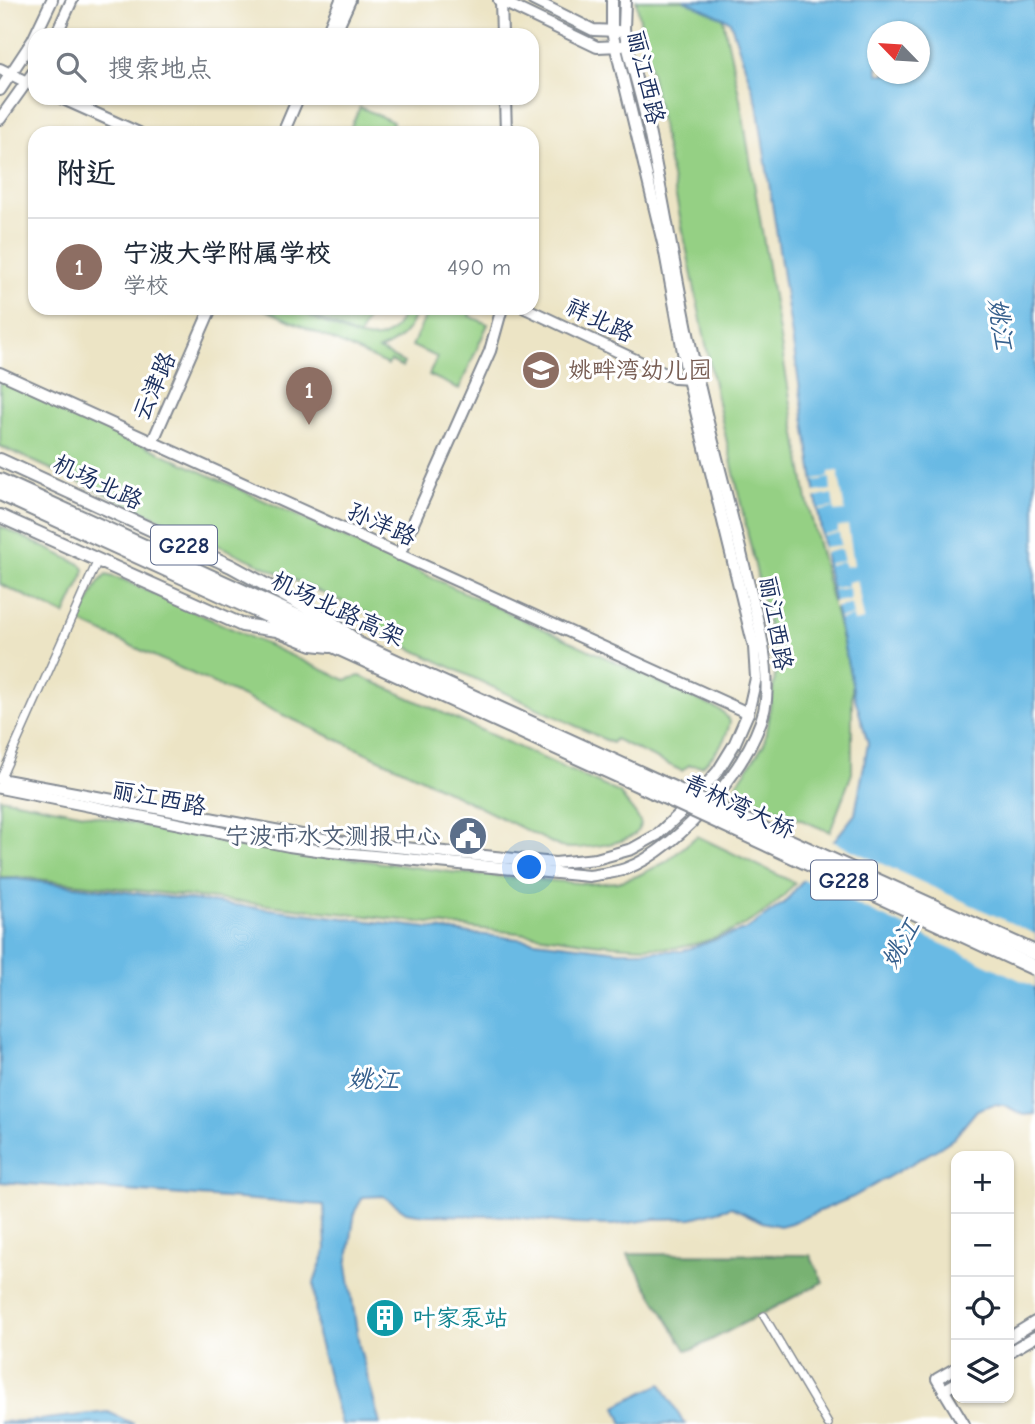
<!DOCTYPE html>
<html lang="zh">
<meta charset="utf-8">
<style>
:root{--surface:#fff;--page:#f6f6f7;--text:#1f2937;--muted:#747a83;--line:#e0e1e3;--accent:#1f6fb2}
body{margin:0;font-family:"Comic Neue","LXGW WenKai TC",sans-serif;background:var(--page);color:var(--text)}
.controls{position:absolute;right:21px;bottom:21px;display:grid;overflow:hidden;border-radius:14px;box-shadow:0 2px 5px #0004}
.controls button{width:63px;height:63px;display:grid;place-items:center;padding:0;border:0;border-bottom:2px solid var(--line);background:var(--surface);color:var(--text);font:35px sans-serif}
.compass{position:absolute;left:867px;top:21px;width:63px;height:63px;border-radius:50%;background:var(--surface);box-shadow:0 2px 5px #0004;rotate:295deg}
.you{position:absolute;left:530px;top:868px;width:24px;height:24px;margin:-18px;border:5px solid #fff;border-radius:50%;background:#1a73e8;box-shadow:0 0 0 10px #1a73e833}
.badge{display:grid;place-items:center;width:46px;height:46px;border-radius:50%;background:var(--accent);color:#fff;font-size:23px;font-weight:700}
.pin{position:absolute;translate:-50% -58px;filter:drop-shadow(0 2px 4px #0008)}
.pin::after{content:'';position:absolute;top:37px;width:24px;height:21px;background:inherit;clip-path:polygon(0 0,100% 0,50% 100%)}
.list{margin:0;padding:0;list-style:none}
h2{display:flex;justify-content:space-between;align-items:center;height:91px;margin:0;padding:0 28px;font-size:30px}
h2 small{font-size:23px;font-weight:400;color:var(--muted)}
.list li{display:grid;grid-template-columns:46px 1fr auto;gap:21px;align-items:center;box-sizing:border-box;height:98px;padding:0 28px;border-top:2px solid var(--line)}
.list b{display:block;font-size:26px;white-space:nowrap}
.list p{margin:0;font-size:23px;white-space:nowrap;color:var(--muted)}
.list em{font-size:23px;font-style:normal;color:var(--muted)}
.icon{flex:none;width:38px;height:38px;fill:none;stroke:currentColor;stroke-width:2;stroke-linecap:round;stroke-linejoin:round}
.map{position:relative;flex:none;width:1035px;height:1424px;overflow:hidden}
.search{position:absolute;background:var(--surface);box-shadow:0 2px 5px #0004;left:28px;top:28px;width:511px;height:77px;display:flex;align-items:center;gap:18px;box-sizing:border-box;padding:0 24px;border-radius:21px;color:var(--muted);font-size:26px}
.panel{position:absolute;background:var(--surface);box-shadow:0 2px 5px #0004;left:28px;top:126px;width:511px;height:189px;border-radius:21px}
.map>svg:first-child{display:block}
</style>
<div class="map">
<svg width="1035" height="1424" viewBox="0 0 1035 1424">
<rect width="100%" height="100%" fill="#fff"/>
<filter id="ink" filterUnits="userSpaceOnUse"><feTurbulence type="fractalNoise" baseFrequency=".0143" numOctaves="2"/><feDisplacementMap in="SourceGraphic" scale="14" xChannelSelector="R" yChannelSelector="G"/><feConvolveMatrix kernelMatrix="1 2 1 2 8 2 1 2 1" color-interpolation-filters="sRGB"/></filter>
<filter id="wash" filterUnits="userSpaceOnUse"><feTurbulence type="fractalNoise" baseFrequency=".00686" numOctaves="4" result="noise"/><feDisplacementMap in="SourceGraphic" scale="28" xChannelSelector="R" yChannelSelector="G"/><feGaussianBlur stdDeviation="1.57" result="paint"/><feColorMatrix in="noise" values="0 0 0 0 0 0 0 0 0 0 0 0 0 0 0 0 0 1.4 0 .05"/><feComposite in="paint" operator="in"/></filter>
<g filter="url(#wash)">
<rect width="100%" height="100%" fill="#ece4c5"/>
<g fill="#95d084" stroke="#588071" stroke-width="2">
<path d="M636,0H719L740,99L807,500L852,680V773L830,832L732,791L764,744L775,676L771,636L716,394Z"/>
<path d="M360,107L393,122L392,125L406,131L405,133H348Z"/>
<path d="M262,308C272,308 285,306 294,309C328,320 389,370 404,308H416C412,329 399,343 379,350L404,363L402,367L391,361L388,365Z"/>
<path d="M296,308H372L359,337Z"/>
<path d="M429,308H472L469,316L488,324L459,389L429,375L437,357L412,346Z"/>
<path d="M0,379L722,711L730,721C727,740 717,752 702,766L689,765L682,771L615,739L612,743L369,629L371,615L0,446Z"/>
<path d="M0,526L80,564L84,569L83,576L65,615L0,584Z"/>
<path d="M106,575L124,580L345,680L360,676L372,681L620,793C626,805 636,811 641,824C639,827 638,831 636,833C624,845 576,850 560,847L417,776L79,622L98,583Z"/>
<path d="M0,798L237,843L450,872L591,884L618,882L637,876L666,862L697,836L795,883C767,918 725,939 681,947C672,949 662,948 654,947C614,947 576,941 536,935L18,877H0Z"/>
</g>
<path fill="#78b272" stroke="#4a7068" stroke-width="2" d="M627,1254L810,1255L823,1282L694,1349L686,1350Z"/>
<g fill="#69bae4" stroke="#4274a1" stroke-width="2" fill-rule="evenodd">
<path d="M684,0H1035V1114L1024,1115L1004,1105L994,1104L977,1110L954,1138L939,1148L853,1197L791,1223L780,1226L762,1222L732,1207L692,1218L655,1219L614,1225L576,1224L505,1216L425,1215L406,1212L383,1196L363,1197L355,1211L347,1266L359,1345L380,1424H341L317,1334L314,1283L326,1249L324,1205L0,1182V879H17L618,951H682L747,929L786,901L855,814L868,743L855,698L826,563L757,103L730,21ZM878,32H920V74H878Z"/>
<path d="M661,1384L683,1422L687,1424H623L616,1407L625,1401Z"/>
<path d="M108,1412L134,1424H0V1422L29,1421Z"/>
</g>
<g fill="#ece4c5">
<path d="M838,471L845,511L835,512L834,508L820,511V509L834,507L832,494L814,498V492L831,490L830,478L815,481L814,479L829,477V472Z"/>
<path d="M848,525L854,565L845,567L843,562L829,565V563L844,561L841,549L824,553L823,547L841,545L839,533L824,536V534L838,532V527Z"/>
<path d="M857,580L864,620L854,622L853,617L839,620V618L853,616L851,604L833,608V602L850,600L849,588L834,590L833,588L848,586V582Z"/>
<path d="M830,840L1035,934V987L799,878Z"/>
</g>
</g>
<g filter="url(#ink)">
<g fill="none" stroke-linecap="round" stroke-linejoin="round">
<defs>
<g id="street">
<path d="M0,780L98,560"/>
<path d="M764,1316L828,1424"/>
</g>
<g id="secondary">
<path d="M499,0L597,47L621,46"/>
<path d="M533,0L593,30L618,31"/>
<path d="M501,1L502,35"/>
<path d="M56,35L72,0"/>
<path d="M326,35L341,0"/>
<path d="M334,35L350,0"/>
<path d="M0,69L35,86"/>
<path d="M0,90L33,40L52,0"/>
<path d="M61,98L139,133"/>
<path d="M505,98L506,133"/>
<path d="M0,119L35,70"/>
<path d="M283,133L298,98"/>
<path d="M525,308L674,378L692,379"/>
<path d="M0,373L748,713"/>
<path d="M152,443L211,308"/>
<path d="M399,555L490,351L502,308"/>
<path d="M0,779L334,841L555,863L596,859L632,849L657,835L685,809L718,771L734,745L748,713L756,678L754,647L688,379L664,247L612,32V0"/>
<path d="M0,788L289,846L331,852L589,876C600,874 614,873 625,869C679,850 760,757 766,700C770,655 754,608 744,565C729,503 712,442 698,380C679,299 667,217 650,136C644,105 634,74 627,44L624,29L625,0"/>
<path d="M1009,1338L1035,1322"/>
<path d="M1009,1352L1035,1337"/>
<path d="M956,1368L937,1379L964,1424"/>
<path d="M944,1390L956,1383"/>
</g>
<g id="primary">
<path d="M0,460L231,566L326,618L355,640"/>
<path d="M0,516L242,625L277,630L312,644L330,646"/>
</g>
<g id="highway">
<path d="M0,481L656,781"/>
<path d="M0,493L653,791"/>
</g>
</defs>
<use href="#street" stroke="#848a92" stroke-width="10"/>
<use href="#secondary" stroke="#848a92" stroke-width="14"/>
<use href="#primary" stroke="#848a92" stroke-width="16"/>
<use href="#highway" stroke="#848a92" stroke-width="18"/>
<use href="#street" stroke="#fff" stroke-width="7"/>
<use href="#secondary" stroke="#fff" stroke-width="10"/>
<use href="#primary" stroke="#fff" stroke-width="12"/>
<use href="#highway" stroke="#fff" stroke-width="14"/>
<defs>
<g id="highway-bridge">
<path d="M656,781L1035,953"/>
<path d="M653,791L1035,968"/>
</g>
</defs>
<use href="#highway-bridge" stroke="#848a92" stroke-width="18" stroke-linecap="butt"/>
<use href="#highway-bridge" stroke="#fff" stroke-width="14"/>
</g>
</g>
<defs>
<symbol id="school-disc" viewBox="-11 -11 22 22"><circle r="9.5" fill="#8d6e63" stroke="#fff"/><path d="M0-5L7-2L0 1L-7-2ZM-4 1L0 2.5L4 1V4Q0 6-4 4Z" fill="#fff"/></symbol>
<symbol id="civic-disc" viewBox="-11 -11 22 22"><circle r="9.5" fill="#5c6f8a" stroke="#fff"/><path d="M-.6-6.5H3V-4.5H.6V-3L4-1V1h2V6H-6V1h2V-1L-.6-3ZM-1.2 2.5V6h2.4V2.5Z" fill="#fff"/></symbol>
<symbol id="building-disc" viewBox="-11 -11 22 22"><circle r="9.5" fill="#0f9aa8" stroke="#fff"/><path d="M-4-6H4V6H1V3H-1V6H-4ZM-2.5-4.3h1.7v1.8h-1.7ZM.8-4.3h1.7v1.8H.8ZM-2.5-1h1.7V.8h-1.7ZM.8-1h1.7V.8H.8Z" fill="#fff"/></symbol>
</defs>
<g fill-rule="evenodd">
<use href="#school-disc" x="519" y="348" width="44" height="44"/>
<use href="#civic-disc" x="446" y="814" width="44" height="44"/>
<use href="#building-disc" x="363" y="1296" width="44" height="44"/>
</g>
<g text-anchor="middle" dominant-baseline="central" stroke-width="6" stroke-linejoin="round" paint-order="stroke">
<g fill="#fff" stroke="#5f6d8e" stroke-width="2">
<rect x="151" y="525.5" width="66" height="39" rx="5"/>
<rect x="811" y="860.5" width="66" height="39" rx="5"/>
</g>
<g font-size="23" font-weight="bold" fill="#1b2f5e">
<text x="184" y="545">G228</text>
<text x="844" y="880">G228</text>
</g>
<g font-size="24" fill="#1b2f5e" stroke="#fff">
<text transform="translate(646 77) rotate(77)">丽江西路</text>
<text transform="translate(600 320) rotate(25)">祥北路</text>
<text transform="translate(154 386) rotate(-66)">云津路</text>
<text transform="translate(98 482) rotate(25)">机场北路</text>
<text transform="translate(382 524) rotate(24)">孙洋路</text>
<text transform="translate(338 609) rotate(25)">机场北路高架</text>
<text transform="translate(776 623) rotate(80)">丽江西路</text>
<text transform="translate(159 798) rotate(11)">丽江西路</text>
<text transform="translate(739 806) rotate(25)">青林湾大桥</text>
</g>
<g font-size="24" fill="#785e54" stroke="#fff" text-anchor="start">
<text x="568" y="370">姚畔湾幼儿园</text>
</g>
<g font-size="24" fill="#4e5e75" stroke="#fff" text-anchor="end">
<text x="441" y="836">宁波市水文测报中心</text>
</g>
<g font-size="24" fill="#0d838f" stroke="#fff" text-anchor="start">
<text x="412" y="1318">叶家泵站</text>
</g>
<g font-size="26" font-style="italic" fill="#36608d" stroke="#fff">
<text transform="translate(1000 324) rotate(82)">姚江</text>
<text transform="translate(901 944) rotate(-60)">姚江</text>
<text transform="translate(373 1080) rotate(2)">姚江</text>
</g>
</g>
</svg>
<div class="controls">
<button>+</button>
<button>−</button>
<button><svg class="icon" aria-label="locate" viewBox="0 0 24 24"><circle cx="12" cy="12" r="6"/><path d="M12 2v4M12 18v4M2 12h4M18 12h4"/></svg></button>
<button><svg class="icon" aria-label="layers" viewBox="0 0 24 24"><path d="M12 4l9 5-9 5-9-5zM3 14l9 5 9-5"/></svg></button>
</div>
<svg class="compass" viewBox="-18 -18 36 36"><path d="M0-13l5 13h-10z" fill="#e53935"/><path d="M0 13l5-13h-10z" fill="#747a83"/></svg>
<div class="you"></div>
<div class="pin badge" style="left:309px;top:425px;background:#8d6e63">1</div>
<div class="search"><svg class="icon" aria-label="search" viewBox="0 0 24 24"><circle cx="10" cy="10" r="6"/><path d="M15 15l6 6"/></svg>搜索地点</div>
<section class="panel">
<h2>附近<small></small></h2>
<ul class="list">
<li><span class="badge" style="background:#8d6e63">1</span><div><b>宁波大学附属学校</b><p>学校</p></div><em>490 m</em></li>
</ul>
</section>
</div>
